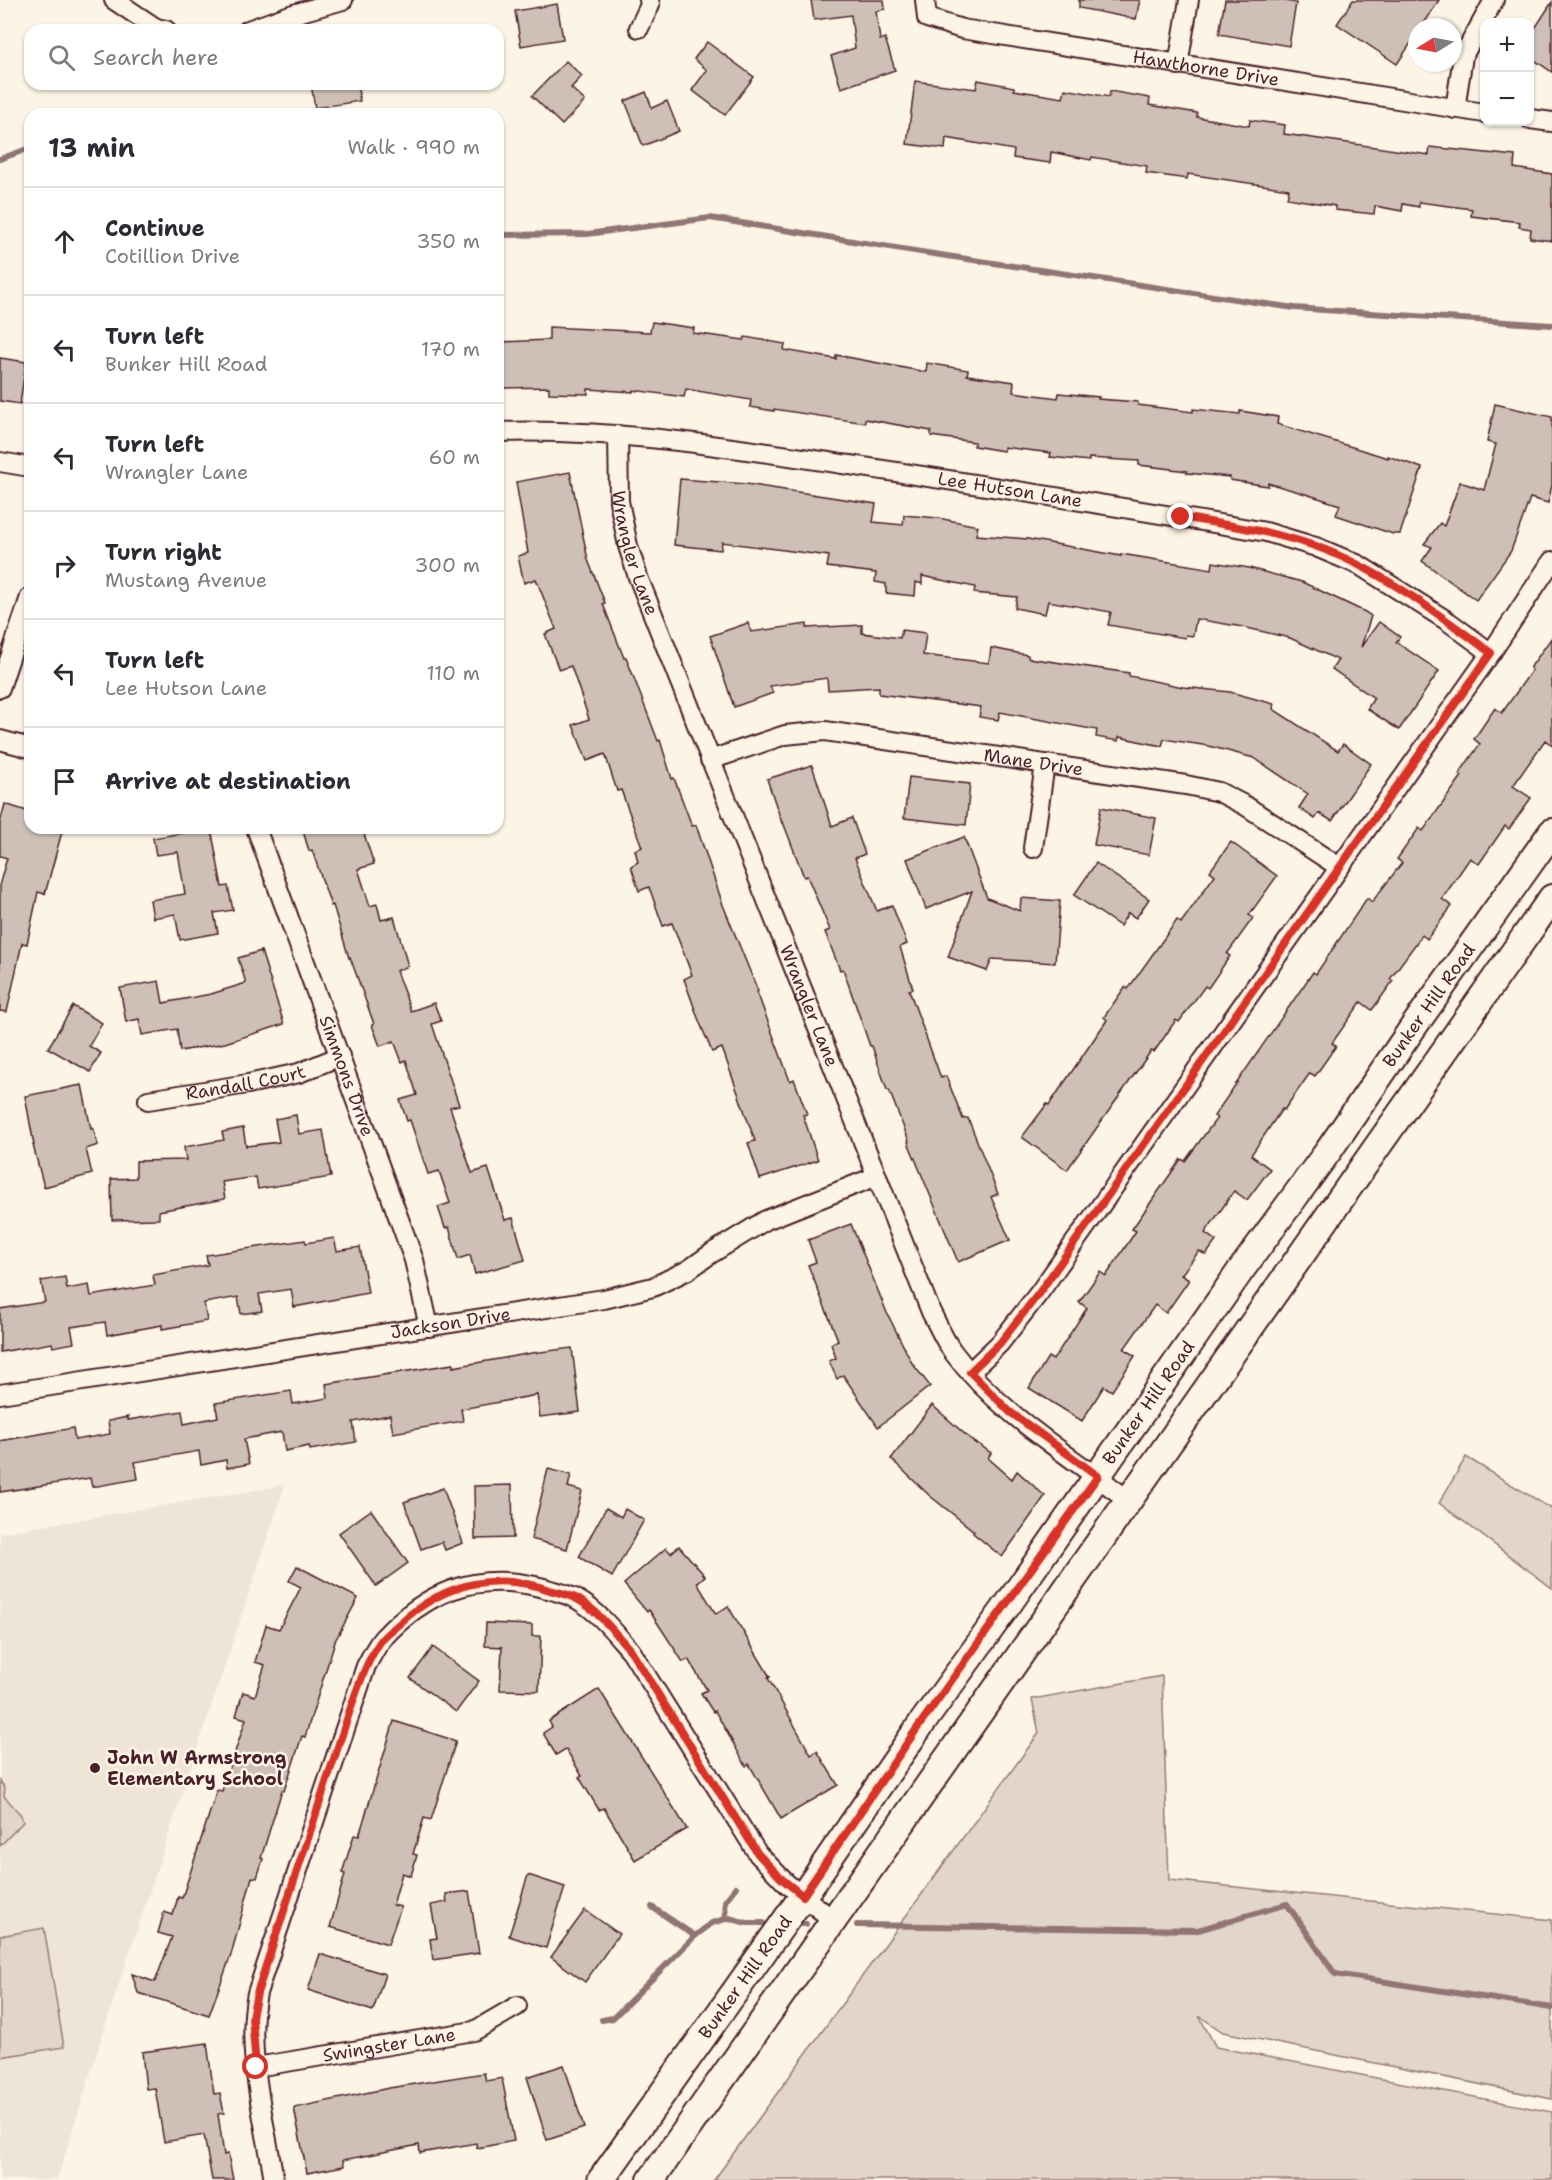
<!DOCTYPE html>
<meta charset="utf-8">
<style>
:root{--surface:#fff;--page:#f7f7f7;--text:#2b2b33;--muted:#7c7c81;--line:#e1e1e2}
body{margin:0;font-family:"Shantell Sans",sans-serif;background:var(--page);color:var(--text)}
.controls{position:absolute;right:18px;top:18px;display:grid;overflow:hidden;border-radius:12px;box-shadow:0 2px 4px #0004}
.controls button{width:54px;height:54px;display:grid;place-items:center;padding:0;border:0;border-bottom:2px solid var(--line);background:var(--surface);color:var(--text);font:30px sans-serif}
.compass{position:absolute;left:1408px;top:18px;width:54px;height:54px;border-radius:50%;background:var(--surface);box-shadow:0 2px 4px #0004;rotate:260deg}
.stop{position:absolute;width:18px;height:18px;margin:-14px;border:4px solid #d93025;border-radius:50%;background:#fff}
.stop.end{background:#d93025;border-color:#fff;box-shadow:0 2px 6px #0008}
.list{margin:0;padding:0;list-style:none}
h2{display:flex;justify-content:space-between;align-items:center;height:78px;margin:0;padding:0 24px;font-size:26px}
h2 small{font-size:20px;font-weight:400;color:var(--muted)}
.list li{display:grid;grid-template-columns:39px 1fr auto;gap:18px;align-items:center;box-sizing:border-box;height:108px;padding:0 24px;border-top:2px solid var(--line)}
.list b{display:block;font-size:22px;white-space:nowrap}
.list p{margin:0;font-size:20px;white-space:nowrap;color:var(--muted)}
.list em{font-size:20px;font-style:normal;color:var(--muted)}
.icon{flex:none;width:33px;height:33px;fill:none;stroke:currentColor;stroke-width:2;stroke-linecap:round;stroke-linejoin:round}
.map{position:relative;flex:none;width:1552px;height:2180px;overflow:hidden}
.search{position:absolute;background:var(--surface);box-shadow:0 2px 4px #0004;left:24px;top:24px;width:480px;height:66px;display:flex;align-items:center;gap:15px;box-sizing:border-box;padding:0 21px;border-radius:18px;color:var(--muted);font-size:22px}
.panel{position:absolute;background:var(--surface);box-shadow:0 2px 4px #0004;left:24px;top:108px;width:480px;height:726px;border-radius:18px}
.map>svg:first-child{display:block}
</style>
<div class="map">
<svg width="1552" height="2180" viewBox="0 0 1552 2180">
<rect width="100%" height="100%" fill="#fcf5e5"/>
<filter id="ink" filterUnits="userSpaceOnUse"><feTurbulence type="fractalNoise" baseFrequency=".0167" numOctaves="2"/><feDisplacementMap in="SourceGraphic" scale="12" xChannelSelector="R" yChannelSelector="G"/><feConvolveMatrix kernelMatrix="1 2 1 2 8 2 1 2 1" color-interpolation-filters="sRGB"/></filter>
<g filter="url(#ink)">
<path fill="#eee5d7" d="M285,1485L113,2002L57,2180H0V1533Z"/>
<g fill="#e2d5ca" stroke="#967a7a" stroke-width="1.5">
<path d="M1466,1457L1552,1509V1588L1439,1503Z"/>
<path d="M1162,1676L1169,1880L1552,1920V2099L1223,2032L1199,2016L1216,2047L1552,2112V2180H714L1039,1733L1032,1699Z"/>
<path d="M0,1781L5,1788L4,1796L21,1815L23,1822L0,1846Z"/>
<path d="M44,1928L64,2047L0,2057V1936Z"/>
</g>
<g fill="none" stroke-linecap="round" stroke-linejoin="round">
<g stroke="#917474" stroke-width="6">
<path d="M0,159L30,148"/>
<path d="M498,235L587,234L710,218L927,253L1294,308L1552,325"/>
<path d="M652,1907L695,1936"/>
<path d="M726,1919L725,1901L736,1887"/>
<path d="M804,1924H806"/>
<path d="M857,1925L1198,1930L1287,1904L1335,1974L1552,2008"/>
<path d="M602,2020L613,2018L695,1936L712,1923L729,1918L747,1923H763"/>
</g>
</g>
<g fill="#cfc0b7" stroke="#4a1f2b" stroke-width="1.5">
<path d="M811,0H884L885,9L876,11L880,40L885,38L895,70L841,88L831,56L855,48L851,15L814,20Z"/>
<path d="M1079,0H1140L1136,19L1079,8Z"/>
<path d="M1225,0H1280L1296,3L1289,46L1219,34Z"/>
<path d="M1353,0H1439L1422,27H1417V34L1397,64L1337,24Z"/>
<path d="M1552,2V72L1530,57V36Z"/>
<path d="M557,4L563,39L521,46L515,11Z"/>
<path d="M707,42L754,77L725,115L692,90L707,70L694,59Z"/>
<path d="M566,61L582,76L571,88L585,101L562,125L532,96Z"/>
<path d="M978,80L1014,87V90L1063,98L1065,89L1109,97L1110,91L1150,98L1149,105L1197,113V117L1249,126L1250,120L1285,125L1284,134L1341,142L1429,155L1430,147L1515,156L1514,168L1552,174V241L1530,238L1531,229L1519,227L1520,222L1471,216L1472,209L1419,202V207L1403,204L1402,211L1375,206L1374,214L1335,210V206L1287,198L1289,189L1188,174L1187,179L1146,173L1147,166L1092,157L1091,160L1051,152L1050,163L1013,158L1014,150L946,138L945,149L907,144L915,81L976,89Z"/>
<path d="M311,84H357L360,101L315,108Z"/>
<path d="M646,92L652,108L667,101L679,131L643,146L625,101Z"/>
<path d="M652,322L694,328L693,333L744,340L745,337L785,344L784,350L836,359V355L926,372L927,363L968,370L967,375L1014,382L1013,392L1058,398L1059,393L1099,397L1098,399L1138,402V405L1193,412V409L1240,414V411L1278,417L1277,424L1388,458V456L1422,468L1400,534H1393L1336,515L1340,505L1309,495L1268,483V486L1230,480V477L1187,473V471L1139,465V461L1089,458V461L1050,457L1051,453L1004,447V451L974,446V442L931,436V431L865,419V423L774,409V411L750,407L751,400L686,389L684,397L633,390V392L588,389V394L549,393V387L503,388L501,342L549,340V327L650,332Z"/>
<path d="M0,358L26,362L20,404L0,401Z"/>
<path d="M1495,404L1552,417V485L1548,503L1530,498L1511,551L1476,600L1422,561L1432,547L1424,544L1440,523L1444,526L1460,482L1484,490L1496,444L1487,442Z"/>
<path d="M570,472L588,560L605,603L603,604L624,658L626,657L658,741L660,740L672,779L674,778L692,826L696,825L723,905L758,991L757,992L790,1081L794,1079L807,1114L803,1115L818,1160L760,1179L748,1143L755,1141L722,1048L712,1052L698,1018L684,979L692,975L672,923L663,926L649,887L639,891L631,866L638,862L635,850L642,847L621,790L617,791L605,754L587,761L573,725L589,719L571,666L559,670L545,634L556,629L536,579L524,583L518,556L528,553L516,482Z"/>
<path d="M680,479L746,484L876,504L873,522L903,525L904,515L938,518L978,526L976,535L1028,539L1121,556V554L1212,569L1213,562L1249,568L1302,582L1365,612L1371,616L1361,647L1379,622L1400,637L1396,642L1439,671L1399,730L1367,709L1374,698L1332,669L1338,660L1290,638L1243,627L1196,619L1193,636L1186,635L1185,638L1108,625L1111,612L1048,601L1045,614L1015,608L1017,597L974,593L975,587L922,576V584L916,582L915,596L886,593V584L875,582L876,573L827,567L829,556L722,542L721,550L674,545Z"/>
<path d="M748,623L751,632L807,624V628L862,625V633L900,638L902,630L926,633L923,655L989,663L991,648L1028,655V658L1129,673V676L1183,687L1230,692L1274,704L1273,709L1338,751L1343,744L1371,764L1332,821L1319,813L1315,819L1299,808L1308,794L1254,758L1209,746L1164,739L1162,746L1119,737L1118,741L1096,737L1097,730L1000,712L998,720L979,717L981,707L879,694V687L828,690L827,678L770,686L773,693L734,707L710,636Z"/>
<path d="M1552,637V745L1545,740L1513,786L1531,798L1509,829L1505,826L1479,864L1470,858L1442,899L1452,906L1427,939L1422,935L1390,979L1393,981L1372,1010L1361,1002L1332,1043L1336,1046L1315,1076L1310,1073L1284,1110L1282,1109L1251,1155L1270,1169L1247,1200L1234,1191L1205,1233L1216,1241L1206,1255L1199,1251L1181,1275L1189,1280L1166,1313L1155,1305L1124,1349L1135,1356L1112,1391L1104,1386L1082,1421L1029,1388L1048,1357L1053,1360L1087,1308L1079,1302L1100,1272L1106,1276L1136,1231L1132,1229L1181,1159L1185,1161L1217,1118L1214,1116L1313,972L1316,974L1367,898L1372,902L1402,863L1397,859L1419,828L1423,831L1462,776L1459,774L1480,744L1474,739L1495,708L1502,713L1532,670L1530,668Z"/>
<path d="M812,765L832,826L852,818L865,854L855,858L877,911L892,905L907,944L900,947L913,989L909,990L941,1078L946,1076L963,1119L968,1118L998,1194L991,1197L1010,1240L958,1262L908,1142L909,1141L889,1090H887L872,1046H870L843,969L840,970L825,932L830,930L807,876L804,877L783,822L782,823L767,779Z"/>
<path d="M909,777L970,784L966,825L904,818Z"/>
<path d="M5,804L30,812V828H63L45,894L38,892L27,944L22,943L7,1012L0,1011V882L7,858L0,856V823Z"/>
<path d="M1101,807L1156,818L1149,855L1094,845Z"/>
<path d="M211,828L222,887L228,886L233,910L214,913L218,933L180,940L175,914L153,918L150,900L185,894L178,852L156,855L153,838Z"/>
<path d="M312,828H362L374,864L358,869L370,906L377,904L381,920L394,917L408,966L396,971L411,1011L434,1003L441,1021L432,1024L459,1105L450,1107L472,1173L488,1168L505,1220L513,1218L525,1260L475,1274L470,1255L458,1259L449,1227L445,1228L438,1207L450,1203L439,1171L428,1174L410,1120L407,1121L400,1100L417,1095L406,1060L402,1062L394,1041L380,1046L372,1025L374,1024L350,957L349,958L333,905L331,906L312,850L309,851L303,831Z"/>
<path d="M964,837L987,898L1020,911L1021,898L1060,901L1055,963L992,959L987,971L948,957L972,891L926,909L907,859Z"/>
<path d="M1231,842L1277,876L1249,915L1253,918L1227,954L1230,956L1208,988L1205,986L1179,1022L1176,1020L1154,1052L1151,1051L1067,1170L1022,1137L1047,1104L1049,1105L1077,1064L1107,1020L1104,1017L1125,987L1128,989L1177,920L1181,923L1215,875L1210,871Z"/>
<path d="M1096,863L1149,899L1136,918L1128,913L1120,926L1074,895Z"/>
<path d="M261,951L284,1024L225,1043L180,1051L177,1029L142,1035L139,1019L126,1022L120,988L159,981L163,1003L211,994L246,983L238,958Z"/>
<path d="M73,1006L102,1023L89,1046L101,1053L90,1072L48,1048Z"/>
<path d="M82,1085L91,1129L93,1128L98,1145L86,1149L92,1174L44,1187L33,1145H34L25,1096Z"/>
<path d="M296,1115L299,1134L323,1130L331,1177L258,1189L256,1177L222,1182L225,1199L159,1211V1219L112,1220L111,1179L136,1178V1161L186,1160L184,1147L224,1140L222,1132L243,1128L246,1146L279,1142L275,1119Z"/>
<path d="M851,1224L887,1313L912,1363L930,1386L878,1427L843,1375L837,1379L829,1361L836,1358L831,1344L838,1340L808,1265L816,1262L808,1240Z"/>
<path d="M334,1238L337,1251L360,1247L368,1293L294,1307L291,1289L259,1294L262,1311L241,1314L238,1297L204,1303L207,1321L162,1329V1325L107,1335L105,1322L71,1327L74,1343L53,1347L52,1343L0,1352V1309L45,1302L41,1281L65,1277L67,1289L89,1285L91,1296L155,1285L153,1275L208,1265L206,1255L305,1240L306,1243Z"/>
<path d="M572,1348L580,1412L540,1417L537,1395L461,1409L463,1421L393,1433L390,1415L353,1422L356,1442L310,1450L309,1446L285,1451L282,1432L244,1439L249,1464L227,1468L226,1460L201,1465L199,1451L135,1462L138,1479L92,1487L90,1478L0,1492V1441L73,1428L75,1440L110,1434L108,1421L128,1417V1420L182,1411L184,1424L218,1417L215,1403L291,1391L293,1404L328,1398L326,1384L453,1364V1367L532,1353Z"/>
<path d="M932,1405L976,1444L977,1443L991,1453L988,1458L1012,1479L1017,1471L1045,1496L1002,1557L973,1533L974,1531L930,1496L891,1459Z"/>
<path d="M548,1469L571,1475L568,1487L582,1491L567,1549L531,1539Z"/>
<path d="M512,1485L513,1538L475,1539L474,1486Z"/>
<path d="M443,1488L463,1543L445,1550L442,1542L421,1549L404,1502Z"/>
<path d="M606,1508L621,1517L625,1509L644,1520L612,1577L579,1557Z"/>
<path d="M371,1510L408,1563L376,1586L339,1533Z"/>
<path d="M679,1546L705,1576L697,1583L716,1614L728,1606L770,1677L768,1678L811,1755L817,1751L838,1785L781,1819L749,1764L746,1766L715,1711L713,1712L701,1693L707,1690L688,1659L683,1662L649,1610L647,1612L624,1584L666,1548L671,1553Z"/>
<path d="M297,1566L358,1598L335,1641L305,1737L302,1736L284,1791L282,1790L261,1858L263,1859L257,1878L252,1877L231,1955L209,2015L138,1993L132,1974L155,1982L172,1937L158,1933L164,1912L173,1915L178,1897L182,1898L217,1790L222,1791L246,1719L236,1716L243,1692L255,1696L265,1665L255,1662L266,1625L279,1629L301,1587L289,1581Z"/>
<path d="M486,1623L532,1625V1636H541L539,1691L500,1690L502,1647L485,1646Z"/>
<path d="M433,1647L479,1681L456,1712L410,1678Z"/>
<path d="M599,1689L687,1829L635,1860L604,1808L599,1810L579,1777L582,1776L566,1749L556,1755L543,1733L552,1727L549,1721Z"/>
<path d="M394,1721L456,1741L431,1820L424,1818L413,1854L417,1855L411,1876L402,1873L393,1905L401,1907L388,1944L330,1927L345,1874L342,1873L354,1835L359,1836Z"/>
<path d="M528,1875L565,1887L546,1948L509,1936Z"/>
<path d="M469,1891L479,1953L433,1960L430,1939L437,1938L431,1905L447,1902L446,1894Z"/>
<path d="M585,1910L619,1934L585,1982L551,1957Z"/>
<path d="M320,1954L385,1974L373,2011L308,1990Z"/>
<path d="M207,2043L214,2094L220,2093L224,2113L218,2114L224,2155L228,2154L233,2180H212L204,2135L164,2142L155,2088L146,2089L142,2052Z"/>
<path d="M564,2065L584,2128L547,2140L527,2077Z"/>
<path d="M484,2073L486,2081L502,2078L514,2141L477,2148L476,2143L420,2153L419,2145L343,2160L344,2166L307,2173L294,2108L389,2088Z"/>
</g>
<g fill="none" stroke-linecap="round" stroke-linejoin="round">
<defs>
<g id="minor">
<path d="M114,0L156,28L166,30"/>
<path id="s1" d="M925,0L927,18L962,29L1484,113"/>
<path d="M639,28L650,5L649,0"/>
<path d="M248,30L290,15L343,0"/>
<path d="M1178,65L1189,0"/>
<path d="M1455,109L1463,56L1494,0"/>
<path d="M1530,119L1552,122"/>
<path id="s2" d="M498,432C616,428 733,448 850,465C989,486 1128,508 1266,532L1316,547L1359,565L1449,622L1491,653"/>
<path id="s3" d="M618,435L619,501L628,546L638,577L931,1312C938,1325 944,1340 953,1352C999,1414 1068,1454 1128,1500"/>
<path d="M0,462L30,467"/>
<path d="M0,688L30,597"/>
<path d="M0,740L30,748"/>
<path id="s4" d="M710,760L785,735L825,731L1186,785L1219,792L1246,806L1339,867"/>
<path id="s5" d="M256,828L414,1260L429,1327"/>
<path d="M1033,848L1045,764"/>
<path id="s6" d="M148,1100L248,1084L299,1073L340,1056"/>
<path d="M970,1372L1000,1343L1039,1293L1491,653L1552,561"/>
<path id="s7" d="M0,1394L604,1299L653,1287L688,1270L712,1253L766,1220L877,1176"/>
<path id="s8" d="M256,2067L474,2031L517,2006"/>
<path d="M274,2180C265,2121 245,2052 257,1993L366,1666C371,1657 376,1646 383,1638C425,1593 473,1572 535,1586C548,1589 566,1593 578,1600C599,1612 615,1633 631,1651L758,1854L786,1883L833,1920"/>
</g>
<g id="secondary">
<path id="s9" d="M601,2180L803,1896L917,1730L1009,1603L1241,1270L1329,1150L1414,1026L1552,832"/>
<path d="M651,2180L1552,898"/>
</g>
</defs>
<use href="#minor" stroke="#4a1f2b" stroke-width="22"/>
<use href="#secondary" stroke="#4a1f2b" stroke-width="30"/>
<use href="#minor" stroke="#fcf5e5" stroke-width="18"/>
<use href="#secondary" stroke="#fcf5e5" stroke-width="26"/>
</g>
</g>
<g fill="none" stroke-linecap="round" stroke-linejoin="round" filter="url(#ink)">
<path stroke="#d93025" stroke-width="8" d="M256,2067L252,2017L257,1993L352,1704C360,1682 367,1661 380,1642C385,1634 394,1629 400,1623C445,1582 495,1571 553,1591C561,1593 571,1595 579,1600C599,1612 615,1633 631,1651L758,1854L782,1879L803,1896L916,1730L1098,1476L1010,1412L970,1372L1000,1343L1039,1293L1491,653C1437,613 1380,569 1315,546C1272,531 1226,525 1181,517"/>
</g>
<circle fill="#4a1f2b" stroke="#fcf5e5" stroke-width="2" cx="95" cy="1768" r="6"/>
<g text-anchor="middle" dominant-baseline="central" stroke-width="5" stroke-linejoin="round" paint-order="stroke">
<g font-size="18" fill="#4a1f2b" stroke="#fcf5e5">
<text stroke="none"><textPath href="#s1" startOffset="302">Hawthorne Drive</textPath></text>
<text stroke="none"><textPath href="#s2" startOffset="516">Lee Hutson Lane</textPath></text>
<text stroke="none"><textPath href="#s3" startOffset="120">Wrangler Lane</textPath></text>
<text stroke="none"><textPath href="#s4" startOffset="330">Mane Drive</textPath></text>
<text stroke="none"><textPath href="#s3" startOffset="606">Wrangler Lane</textPath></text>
<text stroke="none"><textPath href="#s9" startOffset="1437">Bunker Hill Road</textPath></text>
<text stroke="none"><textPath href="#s5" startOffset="264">Simmons Drive</textPath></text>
<text stroke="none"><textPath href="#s6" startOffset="99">Randall Court</textPath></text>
<text stroke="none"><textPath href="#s7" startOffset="456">Jackson Drive</textPath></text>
<text stroke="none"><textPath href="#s9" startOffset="951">Bunker Hill Road</textPath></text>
<text stroke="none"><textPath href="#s9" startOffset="249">Bunker Hill Road</textPath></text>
<text stroke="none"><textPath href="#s8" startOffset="135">Swingster Lane</textPath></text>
</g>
<g font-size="18" font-weight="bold" fill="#4a1f2b" stroke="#fcf5e5" text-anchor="start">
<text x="107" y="1758">John W Armstrong<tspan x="107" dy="21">Elementary School</tspan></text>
</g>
</g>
</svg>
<div class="controls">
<button>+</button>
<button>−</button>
</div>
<svg class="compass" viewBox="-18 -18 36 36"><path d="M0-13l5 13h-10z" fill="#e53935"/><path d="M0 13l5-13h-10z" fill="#7c7c81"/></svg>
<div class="stop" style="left:256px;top:2067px"></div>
<div class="stop end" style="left:1181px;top:517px"></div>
<div class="search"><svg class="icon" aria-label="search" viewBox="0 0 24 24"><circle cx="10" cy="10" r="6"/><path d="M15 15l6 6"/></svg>Search here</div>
<section class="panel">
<h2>13 min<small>Walk · 990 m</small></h2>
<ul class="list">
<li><svg class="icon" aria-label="ahead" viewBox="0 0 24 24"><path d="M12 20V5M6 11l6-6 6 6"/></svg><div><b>Continue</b><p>Cotillion Drive</p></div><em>350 m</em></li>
<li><svg class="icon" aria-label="left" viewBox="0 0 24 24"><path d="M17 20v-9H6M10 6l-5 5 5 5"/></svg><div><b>Turn left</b><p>Bunker Hill Road</p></div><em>170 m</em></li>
<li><svg class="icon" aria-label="left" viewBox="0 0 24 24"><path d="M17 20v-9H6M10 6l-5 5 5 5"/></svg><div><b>Turn left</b><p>Wrangler Lane</p></div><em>60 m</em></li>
<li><svg class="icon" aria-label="right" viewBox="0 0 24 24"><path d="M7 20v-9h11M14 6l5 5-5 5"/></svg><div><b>Turn right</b><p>Mustang Avenue</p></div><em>300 m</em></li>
<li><svg class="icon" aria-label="left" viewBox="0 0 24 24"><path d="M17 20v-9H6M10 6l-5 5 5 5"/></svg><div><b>Turn left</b><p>Lee Hutson Lane</p></div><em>110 m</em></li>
<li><svg class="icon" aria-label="arrive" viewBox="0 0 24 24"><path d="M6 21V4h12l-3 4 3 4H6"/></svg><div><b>Arrive at destination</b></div></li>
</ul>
</section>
</div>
